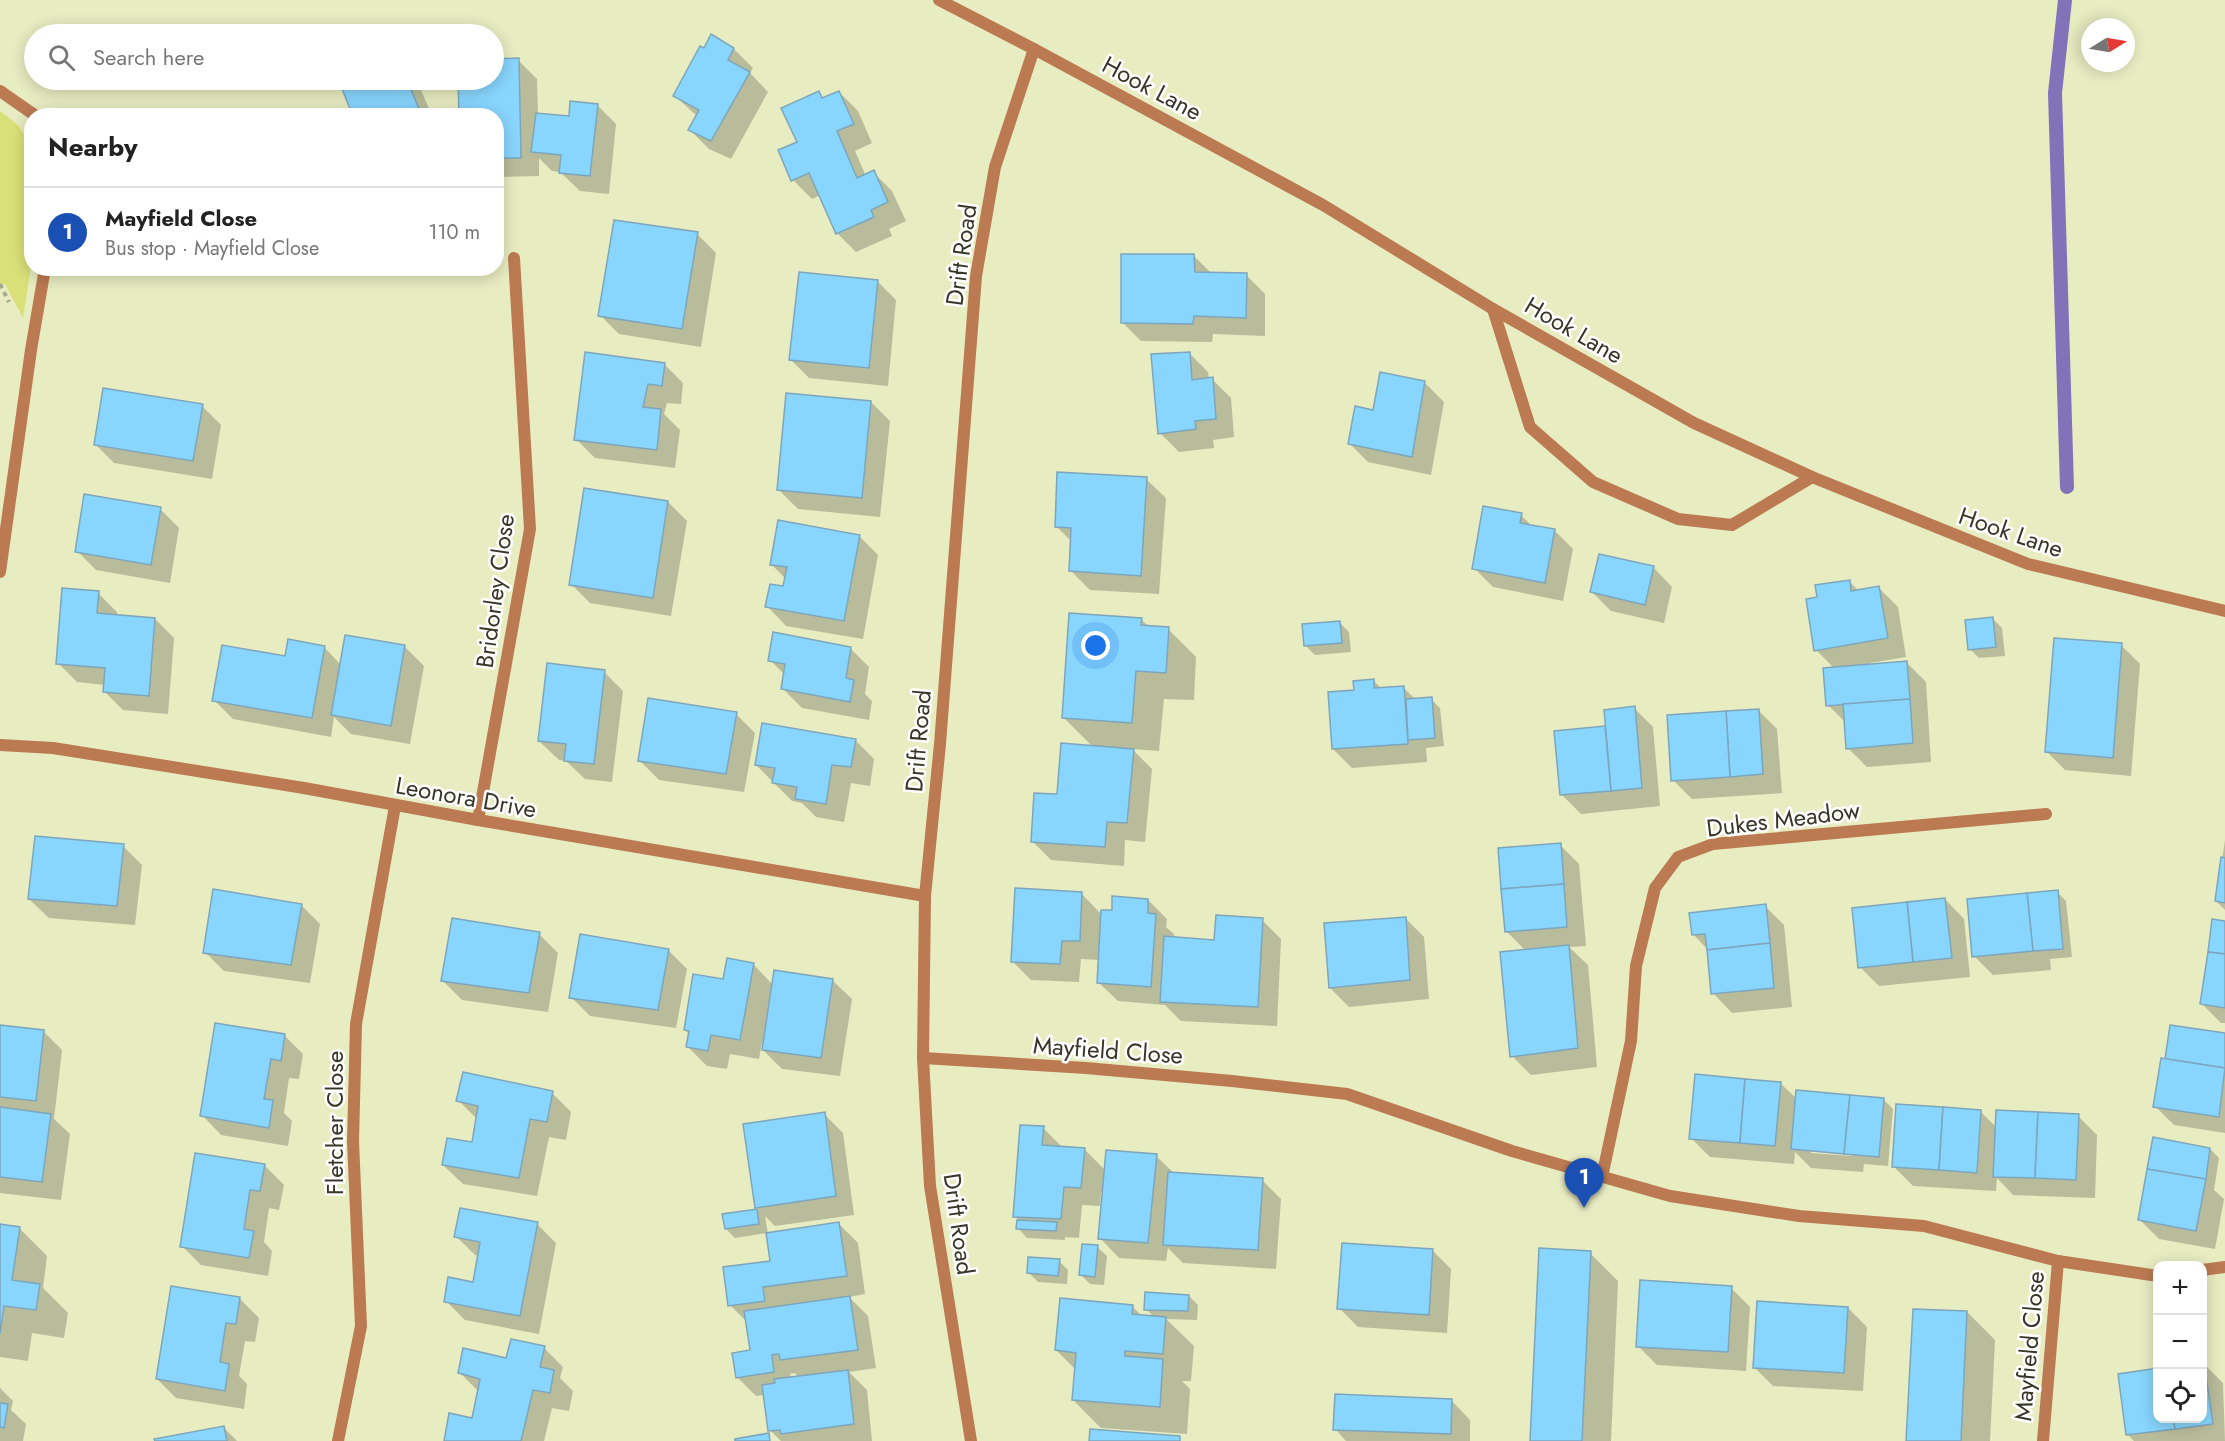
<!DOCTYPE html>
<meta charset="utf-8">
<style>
:root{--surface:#fff;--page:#f2f2f2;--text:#222;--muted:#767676;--line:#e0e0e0;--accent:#ea580c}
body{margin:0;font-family:Jost,sans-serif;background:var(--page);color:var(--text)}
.controls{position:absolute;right:18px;bottom:18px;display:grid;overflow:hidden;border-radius:12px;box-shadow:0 3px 15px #0003}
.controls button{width:54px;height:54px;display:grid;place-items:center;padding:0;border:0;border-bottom:2px solid var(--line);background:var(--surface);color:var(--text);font:30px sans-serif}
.compass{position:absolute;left:2081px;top:18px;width:54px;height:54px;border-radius:50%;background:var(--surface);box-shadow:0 3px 15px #0003;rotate:79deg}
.you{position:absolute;left:1096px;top:646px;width:21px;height:21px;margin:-15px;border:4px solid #fff;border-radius:50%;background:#1a73e8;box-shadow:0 0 0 9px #1a73e833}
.badge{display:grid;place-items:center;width:39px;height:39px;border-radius:50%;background:var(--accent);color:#fff;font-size:20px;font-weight:700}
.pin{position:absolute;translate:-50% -50px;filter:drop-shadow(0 2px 3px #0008)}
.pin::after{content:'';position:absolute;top:32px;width:21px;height:18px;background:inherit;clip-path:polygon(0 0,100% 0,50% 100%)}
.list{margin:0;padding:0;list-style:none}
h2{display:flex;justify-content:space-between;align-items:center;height:78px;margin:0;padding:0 24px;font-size:26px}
h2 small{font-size:20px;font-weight:400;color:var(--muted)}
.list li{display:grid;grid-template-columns:39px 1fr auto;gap:18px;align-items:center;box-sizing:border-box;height:90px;padding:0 24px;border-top:2px solid var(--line)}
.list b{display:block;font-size:22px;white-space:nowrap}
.list p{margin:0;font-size:20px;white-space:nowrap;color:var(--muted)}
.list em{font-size:20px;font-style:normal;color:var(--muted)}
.icon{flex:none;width:33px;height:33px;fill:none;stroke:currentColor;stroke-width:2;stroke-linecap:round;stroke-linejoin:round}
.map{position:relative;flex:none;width:2225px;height:1441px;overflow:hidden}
.search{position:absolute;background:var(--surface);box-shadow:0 3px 15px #0003;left:24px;top:24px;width:480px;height:66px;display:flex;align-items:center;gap:15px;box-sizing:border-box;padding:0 21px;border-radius:33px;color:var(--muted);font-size:22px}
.panel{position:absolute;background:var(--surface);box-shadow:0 3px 15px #0003;left:24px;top:108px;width:480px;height:168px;border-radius:24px}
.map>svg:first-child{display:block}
</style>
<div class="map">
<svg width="2225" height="1441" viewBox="0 0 2225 1441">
<rect width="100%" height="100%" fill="#e8ecc1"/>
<path fill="#dae078" d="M0,111L19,126L31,148V266L23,318L5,284L0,283Z"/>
<g fill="#0003" fill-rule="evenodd">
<path d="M734,49L753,68L750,73L768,92L731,159L709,149L690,130L697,116L675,96Z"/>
<path d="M494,60H518L537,79L538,115L570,118L597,105L616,124L609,194L580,191L560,172L552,171L539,158V176L496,177V116H460L459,80H494Z"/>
<path d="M369,80H413L419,85L432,116H355L344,90Z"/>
<path d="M839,92L858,111L872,143L855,151L866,176L873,172L892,191L906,221L889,229L892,236L856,252L837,233L821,195L812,199L793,180L799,142L818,93L825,99Z"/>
<path d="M697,234L716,253L701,347L619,334L600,315Z"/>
<path d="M1193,255L1212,274L1246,275L1265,294V336L1213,334L1212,342L1141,341L1122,322Z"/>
<path d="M877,281L896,300L888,386L809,378L790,359Z"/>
<path d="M1189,353L1208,372L1209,379H1212L1231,398L1234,437L1213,440L1214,448L1179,452L1160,433Z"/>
<path d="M664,364L683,383L681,404L667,403L664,414L680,430L675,468L595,458L576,439Z"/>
<path d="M1425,383L1444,402L1431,475L1368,462L1349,443L1375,411Z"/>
<path d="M871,402L890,421L880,517L798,509L779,490Z"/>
<path d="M202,406L221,425L212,479L114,463L95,444Z"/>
<path d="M1146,479L1166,498L1159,594L1090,590L1071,571L1072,542L1056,526Z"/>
<path d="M668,502L687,521L671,616L590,603L571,584Z"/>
<path d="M160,509L179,528L170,583L96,570L77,551Z"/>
<path d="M1521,515L1533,527L1554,530L1573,549L1563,601L1493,587L1474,568Z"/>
<path d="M859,536L878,555L863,639L786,626L767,606L784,588L786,579L771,564Z"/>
<path d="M1653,567L1672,587L1664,623L1611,611L1592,592Z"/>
<path d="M1849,581L1859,591L1879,588L1898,607L1906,657L1870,663V666L1907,663L1926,682L1931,762L1867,767L1848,748L1846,723L1828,705L1834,668L1816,650L1819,598Z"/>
<path d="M98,593L117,612V616L155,619L174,638L168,714L123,710L104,691L105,685L77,682L58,663Z"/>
<path d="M1993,619L2002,628L2005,656L1979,658L1970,649Z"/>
<path d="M1142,620L1149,627L1168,629L1196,657L1194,700L1164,699L1159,751L1132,749L1152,769L1145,842L1125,840L1124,866L1051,860L1032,841L1058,796L1093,747L1063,717Z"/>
<path d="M1340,623L1349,632L1351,652L1315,655L1306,646Z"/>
<path d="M2121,645L2140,664L2131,776L2065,770L2046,751Z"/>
<path d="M324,647L341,665L405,647L424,666L410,744L351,734L334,717L331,737L233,719L214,700Z"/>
<path d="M850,648L869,667L865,694L872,701L869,720L802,708L783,689L785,675L770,660Z"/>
<path d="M604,672L623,691L612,782L585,779L566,761L559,760L539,741Z"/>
<path d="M1373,680L1382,689L1404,688L1416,700L1431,699L1440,708L1444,746L1426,748L1427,762L1352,768L1333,749L1356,691Z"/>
<path d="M1634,708L1653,727L1660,806L1581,814L1562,795L1556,732L1607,727Z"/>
<path d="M1758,710L1777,729L1782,793L1692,799L1673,780Z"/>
<path d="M736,714L755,733L744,792L659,780L640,761Z"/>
<path d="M855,740L874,759L870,786L851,783L844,822L816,817L802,803L792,801L756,765Z"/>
<path d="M2225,840V910L2216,901Z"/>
<path d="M1560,845L1579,864L1586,946L1569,947L1588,965L1597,1067L1531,1075L1512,1056L1526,951L1507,932Z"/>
<path d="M123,846L142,865L135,925L49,918L29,899Z"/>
<path d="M2057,892L2066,901L2072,957L2050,959L2051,970L1993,975L1974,956Z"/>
<path d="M1082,894L1102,915L1148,900L1167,919L1166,927L1174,934V938L1216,941L1262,920L1281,939L1277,1026L1181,1021L1165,1005L1118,1001L1098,982L1100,960L1081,959L1079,982L1031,980L1012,961Z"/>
<path d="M1945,899L1964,919L1970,977L1879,986L1860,967Z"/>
<path d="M301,905L320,924L310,983L224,971L205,952Z"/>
<path d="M1765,906L1784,925L1792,1007L1732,1013L1713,993L1708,950L1693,934Z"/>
<path d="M1405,918L1424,937L1429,999L1349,1007L1330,988Z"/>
<path d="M2225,923V1023H2221L2202,1004Z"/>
<path d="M539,934L558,953L548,1012L462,1000L443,981Z"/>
<path d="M668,950L687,969L676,1028L590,1016L571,997Z"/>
<path d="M753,964L773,985L832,980L852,999L840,1076L782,1069L763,1050L765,1042H762L759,1059L730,1054L727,1069L707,1066L688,1047L690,1035L685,1030L724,980Z"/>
<path d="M0,1026L43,1031L62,1050L54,1119L70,1134L61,1200L0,1193Z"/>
<path d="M284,1035L303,1054L299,1079L289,1078L284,1113L292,1121L288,1146L221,1135L202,1115Z"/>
<path d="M2225,1035V1133L2174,1125L2155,1106L2166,1061Z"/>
<path d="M1780,1083L1797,1099L1884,1100L1893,1109L1888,1166L1864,1164L1863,1172L1811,1168L1795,1152L1794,1164L1710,1157L1691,1138ZM1811,1150L1852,1153V1156L1811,1153Z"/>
<path d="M552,1093L571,1112L566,1140L549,1137L537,1196L463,1184L443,1165L473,1144L477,1119L458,1100Z"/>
<path d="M1981,1112L1997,1128L2078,1116L2097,1135L2095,1198L2013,1195L1997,1178L1996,1191L1913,1186L1894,1167Z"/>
<path d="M824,1114L843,1133L854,1215L775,1226L765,1216L768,1234L839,1224L858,1243L865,1294L849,1297L868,1316L876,1368L849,1372L867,1390L872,1441H781L770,1430L765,1395L756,1396L737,1377L752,1351L748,1323L730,1305L771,1262L767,1233L735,1238L726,1229L724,1216L759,1210L756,1207ZM795,1373L799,1378L791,1379L790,1374Z"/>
<path d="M1043,1128L1062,1147L1084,1149L1106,1171L1156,1156L1175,1174L1262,1180L1281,1199L1276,1269L1183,1263L1168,1248L1166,1261L1119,1258L1100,1238L1104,1192H1101L1100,1206L1082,1205L1079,1238L1065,1237V1240L1027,1238L1018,1228V1220L1015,1216Z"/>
<path d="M2210,1149L2219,1158L2214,1190L2224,1199L2215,1249L2159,1239L2140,1220Z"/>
<path d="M265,1166L284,1185L279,1210L269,1208L264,1242L272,1251L268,1276L201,1265L182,1246Z"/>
<path d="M537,1224L556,1243L539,1334L465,1320L446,1301L474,1283L479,1256L475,1255L456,1236Z"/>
<path d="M0,1226L19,1228L47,1256L43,1288L68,1313L64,1338L32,1333L28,1361L0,1357Z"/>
<path d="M1097,1247L1107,1256L1104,1285L1090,1284L1080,1274Z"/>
<path d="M1432,1250L1451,1269L1447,1333L1358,1327L1339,1308Z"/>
<path d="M1590,1253L1618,1281L1611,1441H1532Z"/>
<path d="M1059,1261L1068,1270L1067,1284L1038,1282L1029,1273Z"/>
<path d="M172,1287L240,1299L259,1318L255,1342L245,1341L239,1376L247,1384L244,1409L176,1398L157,1379Z"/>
<path d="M1731,1288L1750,1307L1746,1371L1657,1365L1638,1346Z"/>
<path d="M1189,1296L1198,1305L1197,1320L1166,1319L1194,1346L1191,1381H1182L1190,1389L1187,1434L1101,1428L1073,1400L1076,1370L1056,1350L1132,1306L1143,1317H1154L1146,1309Z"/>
<path d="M1848,1308L1867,1327L1863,1391L1773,1386L1754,1367Z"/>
<path d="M1967,1312L1995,1340L1990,1441H1908Z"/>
<path d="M544,1348L563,1367L560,1378L573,1391L569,1411L552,1408L544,1441H446L473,1419L479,1392L460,1373Z"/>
<path d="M2204,1364L2223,1383L2225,1441H2134L2127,1434L2158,1418H2202Z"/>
<path d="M0,1388L13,1401L11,1410L26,1424L23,1441H0Z"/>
<path d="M1451,1400L1470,1420V1441H1346L1335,1429Z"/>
<path d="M223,1427L237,1441H156Z"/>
</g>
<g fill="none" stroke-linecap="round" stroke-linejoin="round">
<path stroke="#8272ba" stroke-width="14" d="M2065,0L2055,93L2067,487"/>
</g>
<g fill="#88d5fd" stroke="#7da6bd" stroke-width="1.5">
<path d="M711,34L734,48L728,60L750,72L711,141L688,130L699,110L673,96L700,46L704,48Z"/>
<path d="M519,58L521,158H496V116H459L458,80H494V59Z"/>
<path d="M365,80H407L422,116H353L342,89Z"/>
<path d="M819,91L822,98L839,91L854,124L837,131L857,178L874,170L888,202L871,210L874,217L836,234L809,173L791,181L778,150L797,142L781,108Z"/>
<path d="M570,101L598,104L590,176L559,173L561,155L531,152L536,113L569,116Z"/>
<path d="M614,220L698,232L682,329L598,316Z"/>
<path d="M1121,254H1194L1195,272L1247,273L1246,318L1194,316L1193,324L1121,323Z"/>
<path d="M799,272L878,280L869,368L789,360Z"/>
<path d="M585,352L665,363L662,386L648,384L643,407L661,409L657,450L574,440Z"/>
<path d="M1190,352L1192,380L1213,377L1216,419L1195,421L1196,429L1158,434L1151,354Z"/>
<path d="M1380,372L1425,381L1412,457L1348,444L1355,406L1373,410Z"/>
<path d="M103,388L203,404L193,461L94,445Z"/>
<path d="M786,393L871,401L862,498L777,490Z"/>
<path d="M1057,472L1147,477L1141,576L1069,571L1071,528L1055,527Z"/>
<path d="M584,488L668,501L653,598L569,585Z"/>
<path d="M84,494L161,507L151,565L75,552Z"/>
<path d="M1483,506L1522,513L1520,523L1555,529L1545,583L1472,569Z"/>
<path d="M778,520L860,535L844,621L765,607L770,584L783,586L787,567L770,565Z"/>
<path d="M1599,554L1654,566L1645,605L1590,592Z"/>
<path d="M1850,580L1851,591L1879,586L1888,638L1814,651L1806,599L1817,597L1815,585Z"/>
<path d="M62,588L99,591L97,613L155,618L149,696L103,692L105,668L56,664Z"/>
<path d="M1069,613L1142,618L1141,625L1169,627L1166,673L1136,671L1132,723L1062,718Z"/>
<path d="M1993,617L1996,647L1968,650L1965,620Z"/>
<path d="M1340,621L1342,643L1304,646L1302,624Z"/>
<path d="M773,632L851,647L846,678L854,680L850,702L781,689L785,664L768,661Z"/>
<path d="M345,635L405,645L391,726L331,715Z"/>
<path d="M2054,638L2122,643L2113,758L2045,752Z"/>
<path d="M288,639L325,646L312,718L212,701L222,645L285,656Z"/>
<path d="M1907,661L1910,699L1826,706L1823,668Z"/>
<path d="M547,663L605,670L594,764L564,761L566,744L538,741Z"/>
<path d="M1374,679V688L1404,686L1408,744L1332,749L1328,692L1354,690L1353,681Z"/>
<path d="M1432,697L1435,738L1408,740L1406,699Z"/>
<path d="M648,698L737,712L726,774L638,761Z"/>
<path d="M1910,699L1913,743L1846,749L1843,704Z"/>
<path d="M1635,706L1642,788L1611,791L1604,710Z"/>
<path d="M1759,709L1763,774L1730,777L1726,711Z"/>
<path d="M1726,711L1730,777L1671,781L1667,715Z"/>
<path d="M762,723L856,739L851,767L832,765L826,804L795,799L797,787L772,783L775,768L755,765Z"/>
<path d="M1605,726L1611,791L1560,795L1554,731Z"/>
<path d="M1061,743L1134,749L1127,823L1107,822L1105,847L1031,842L1034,793L1057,794Z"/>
<path d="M35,836L124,844L117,906L28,899Z"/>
<path d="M1561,843L1564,884L1501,889L1498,848Z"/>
<path d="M2221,857L2225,858V903L2215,901Z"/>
<path d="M1564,884L1567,927L1505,932L1501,889Z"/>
<path d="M1015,888L1082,892L1080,941H1062L1060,964L1011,962Z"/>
<path d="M213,889L302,904L291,965L203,953Z"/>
<path d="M2058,890L2063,949L2033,951L2027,893Z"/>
<path d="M2027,893L2033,951L1972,957L1967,899Z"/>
<path d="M1112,896L1148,899V913L1156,914L1151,987L1097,983L1101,910H1112Z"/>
<path d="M1945,898L1952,958L1913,962L1907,902Z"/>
<path d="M1907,902L1913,962L1858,968L1852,908Z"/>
<path d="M1766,904L1770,943L1707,950L1705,934L1692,935L1689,913Z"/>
<path d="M1216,915L1263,918L1258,1007L1160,1002L1164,936L1214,940Z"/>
<path d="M1406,917L1410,980L1329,988L1324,923Z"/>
<path d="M452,918L540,932L529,993L441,981Z"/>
<path d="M2212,919L2225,921V954L2208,952Z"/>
<path d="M580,934L669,949L658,1010L569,998Z"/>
<path d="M1770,943L1774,988L1711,994L1707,950Z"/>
<path d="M1569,945L1578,1048L1510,1057L1500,952Z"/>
<path d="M2208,952L2225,954V1008L2200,1004Z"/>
<path d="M727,958L754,963L740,1040L711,1035L708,1051L686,1047L689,1031L684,1030L693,974L723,979Z"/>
<path d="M774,970L833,979L821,1058L762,1050Z"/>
<path d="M215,1023L285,1034L281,1061L271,1059L264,1099L273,1100L269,1128L200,1116Z"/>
<path d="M0,1025L44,1030L36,1101L0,1097Z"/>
<path d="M2170,1025L2225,1033V1068L2165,1059Z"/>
<path d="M2161,1058L2225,1068L2219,1117L2153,1107Z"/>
<path d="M463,1072L553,1091L547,1122L530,1119L519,1178L442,1165L447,1138L472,1142L478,1106L456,1101Z"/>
<path d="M1695,1074L1745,1079L1740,1143L1689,1139Z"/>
<path d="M1745,1079L1781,1082L1775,1146L1740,1143Z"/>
<path d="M1796,1090L1850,1095L1844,1154L1791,1149Z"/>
<path d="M1850,1095L1884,1098L1879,1157L1844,1154Z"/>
<path d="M1896,1104L1943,1107L1939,1170L1892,1167Z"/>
<path d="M0,1107L51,1114L42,1182L0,1177Z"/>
<path d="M1943,1107L1981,1110L1977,1173L1939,1170Z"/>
<path d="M1996,1110L2038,1112L2035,1178L1993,1177Z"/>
<path d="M825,1112L836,1196L755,1208L743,1124Z"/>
<path d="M2038,1112L2079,1114L2076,1180L2035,1178Z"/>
<path d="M1020,1125L1044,1126L1042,1145L1085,1148L1081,1188L1064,1187L1061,1219L1013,1217Z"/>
<path d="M2153,1137L2210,1148L2206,1179L2147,1169Z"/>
<path d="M1106,1150L1157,1154L1148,1243L1098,1239Z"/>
<path d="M195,1153L265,1164L260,1191L250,1190L244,1229L254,1231L249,1258L180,1247Z"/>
<path d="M2147,1169L2206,1179L2196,1231L2138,1220Z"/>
<path d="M1168,1172L1263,1178L1258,1250L1163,1245Z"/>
<path d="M460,1208L538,1222L520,1316L444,1302L448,1277L473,1282L480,1242L454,1237Z"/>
<path d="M757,1209L759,1224L725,1229L722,1214Z"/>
<path d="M1017,1220L1057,1222L1056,1231L1016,1229Z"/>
<path d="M839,1222L847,1276L763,1287L765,1301L728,1306L723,1267L770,1261L766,1233Z"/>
<path d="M0,1224L20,1227L12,1280L40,1284L36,1310L4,1306L0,1334Z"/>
<path d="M1342,1243L1433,1249L1429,1315L1337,1309Z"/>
<path d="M1082,1244L1098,1245L1095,1277L1079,1275Z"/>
<path d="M1539,1248L1591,1251L1582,1441H1530Z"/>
<path d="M1028,1257L1060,1259L1058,1276L1027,1273Z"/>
<path d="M1640,1280L1732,1286L1728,1352L1636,1347Z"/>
<path d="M171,1286L240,1297L236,1324L226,1323L220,1362L229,1364L225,1391L156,1379Z"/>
<path d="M1145,1292L1189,1295L1188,1311L1144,1310Z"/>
<path d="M850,1296L858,1350L780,1360L779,1354L772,1355L774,1372L736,1378L732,1353L750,1350L744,1311Z"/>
<path d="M1060,1298L1133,1305L1132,1314L1166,1317L1163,1354L1125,1351V1356L1163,1359L1160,1407L1072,1400L1076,1353L1055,1350Z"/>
<path d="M1757,1301L1848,1307L1844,1373L1753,1368Z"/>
<path d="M1913,1309L1967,1311L1961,1441H1906Z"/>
<path d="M511,1339L545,1346L540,1367L554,1370L550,1393L533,1390L521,1441H444L449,1413L472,1418L480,1379L458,1373L463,1348L506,1358Z"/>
<path d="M2202,1362H2204L2213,1424L2175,1429L2173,1418H2202Z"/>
<path d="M2158,1368V1418H2173L2175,1429L2126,1435L2118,1374Z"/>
<path d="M848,1370L854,1424L781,1434L780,1430L768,1431L762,1385L775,1383L774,1379Z"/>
<path d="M1335,1394L1452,1399L1451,1434L1333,1430Z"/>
<path d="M0,1403L8,1404L4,1428L0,1427Z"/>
<path d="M224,1426L227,1441H155L154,1439Z"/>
<path d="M1090,1429L1180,1436V1441H1089Z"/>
<path d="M769,1433L770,1441H735V1439Z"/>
</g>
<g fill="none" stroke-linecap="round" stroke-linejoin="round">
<path stroke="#a7aa89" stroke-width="4" stroke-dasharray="4.5 4.5" stroke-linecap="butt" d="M0,284L9,302"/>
<g stroke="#bb7a52" stroke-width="12">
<path d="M0,91L36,116"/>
<path d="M1493,309L1530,427L1593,482L1678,519L1732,525L1812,477"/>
<path d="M0,572L31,350L45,268"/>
<path d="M0,745L53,748L304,788L478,820L925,896"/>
<path d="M478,820L530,529L514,258"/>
<path d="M923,1058L1086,1068L1232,1081L1347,1094L1512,1151L1670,1196L1799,1216L1924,1226L2058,1261L2043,1441"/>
<path d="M1602,1177L1631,1041L1636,966L1655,888L1678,857L1713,844L2046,814"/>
<path d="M2058,1261L2158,1276"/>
<path d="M2202,1270L2225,1267"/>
<path d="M338,1441L361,1326L353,1141L356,1024L395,806"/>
<path d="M971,1441L930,1186L923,1058L925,896L940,744L976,276L995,167L1034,49"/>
</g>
<path stroke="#bb7a52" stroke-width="12" d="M939,0L1034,49L1323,205L1493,309L1694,423L1812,477L2028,564L2225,611"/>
</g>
<g text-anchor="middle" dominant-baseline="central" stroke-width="5" stroke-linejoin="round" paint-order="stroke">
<g font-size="24" fill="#363727" stroke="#fff">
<text transform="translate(1152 88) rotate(28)">Hook Lane</text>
<text transform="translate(961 255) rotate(-82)">Drift Road</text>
<text transform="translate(1574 330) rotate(30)">Hook Lane</text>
<text transform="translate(2011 532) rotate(19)">Hook Lane</text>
<text transform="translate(495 591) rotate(-82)">Bridorley Close</text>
<text transform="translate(918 741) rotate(-85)">Drift Road</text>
<text transform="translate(466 797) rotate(10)">Leonora Drive</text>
<text transform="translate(1783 819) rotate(-7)">Dukes Meadow</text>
<text transform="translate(1108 1050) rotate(4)">Mayfield Close</text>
<text transform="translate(334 1123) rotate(-90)">Fletcher Close</text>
<text transform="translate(959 1224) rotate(82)">Drift Road</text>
<text transform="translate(2029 1346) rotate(-85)">Mayfield Close</text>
</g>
</g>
</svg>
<div class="controls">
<button>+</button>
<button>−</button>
<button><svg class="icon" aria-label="locate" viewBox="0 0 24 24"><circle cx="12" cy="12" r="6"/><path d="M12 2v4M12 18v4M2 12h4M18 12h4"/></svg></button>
</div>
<svg class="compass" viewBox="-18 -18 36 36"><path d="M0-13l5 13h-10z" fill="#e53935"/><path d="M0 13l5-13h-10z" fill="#767676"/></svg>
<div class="you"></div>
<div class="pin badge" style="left:1584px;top:1208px;background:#1a4fb4">1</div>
<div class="search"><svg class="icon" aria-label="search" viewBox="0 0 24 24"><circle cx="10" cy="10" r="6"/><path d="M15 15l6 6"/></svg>Search here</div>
<section class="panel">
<h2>Nearby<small></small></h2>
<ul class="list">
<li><span class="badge" style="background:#1a4fb4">1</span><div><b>Mayfield Close</b><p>Bus stop · Mayfield Close</p></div><em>110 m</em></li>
</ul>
</section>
</div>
